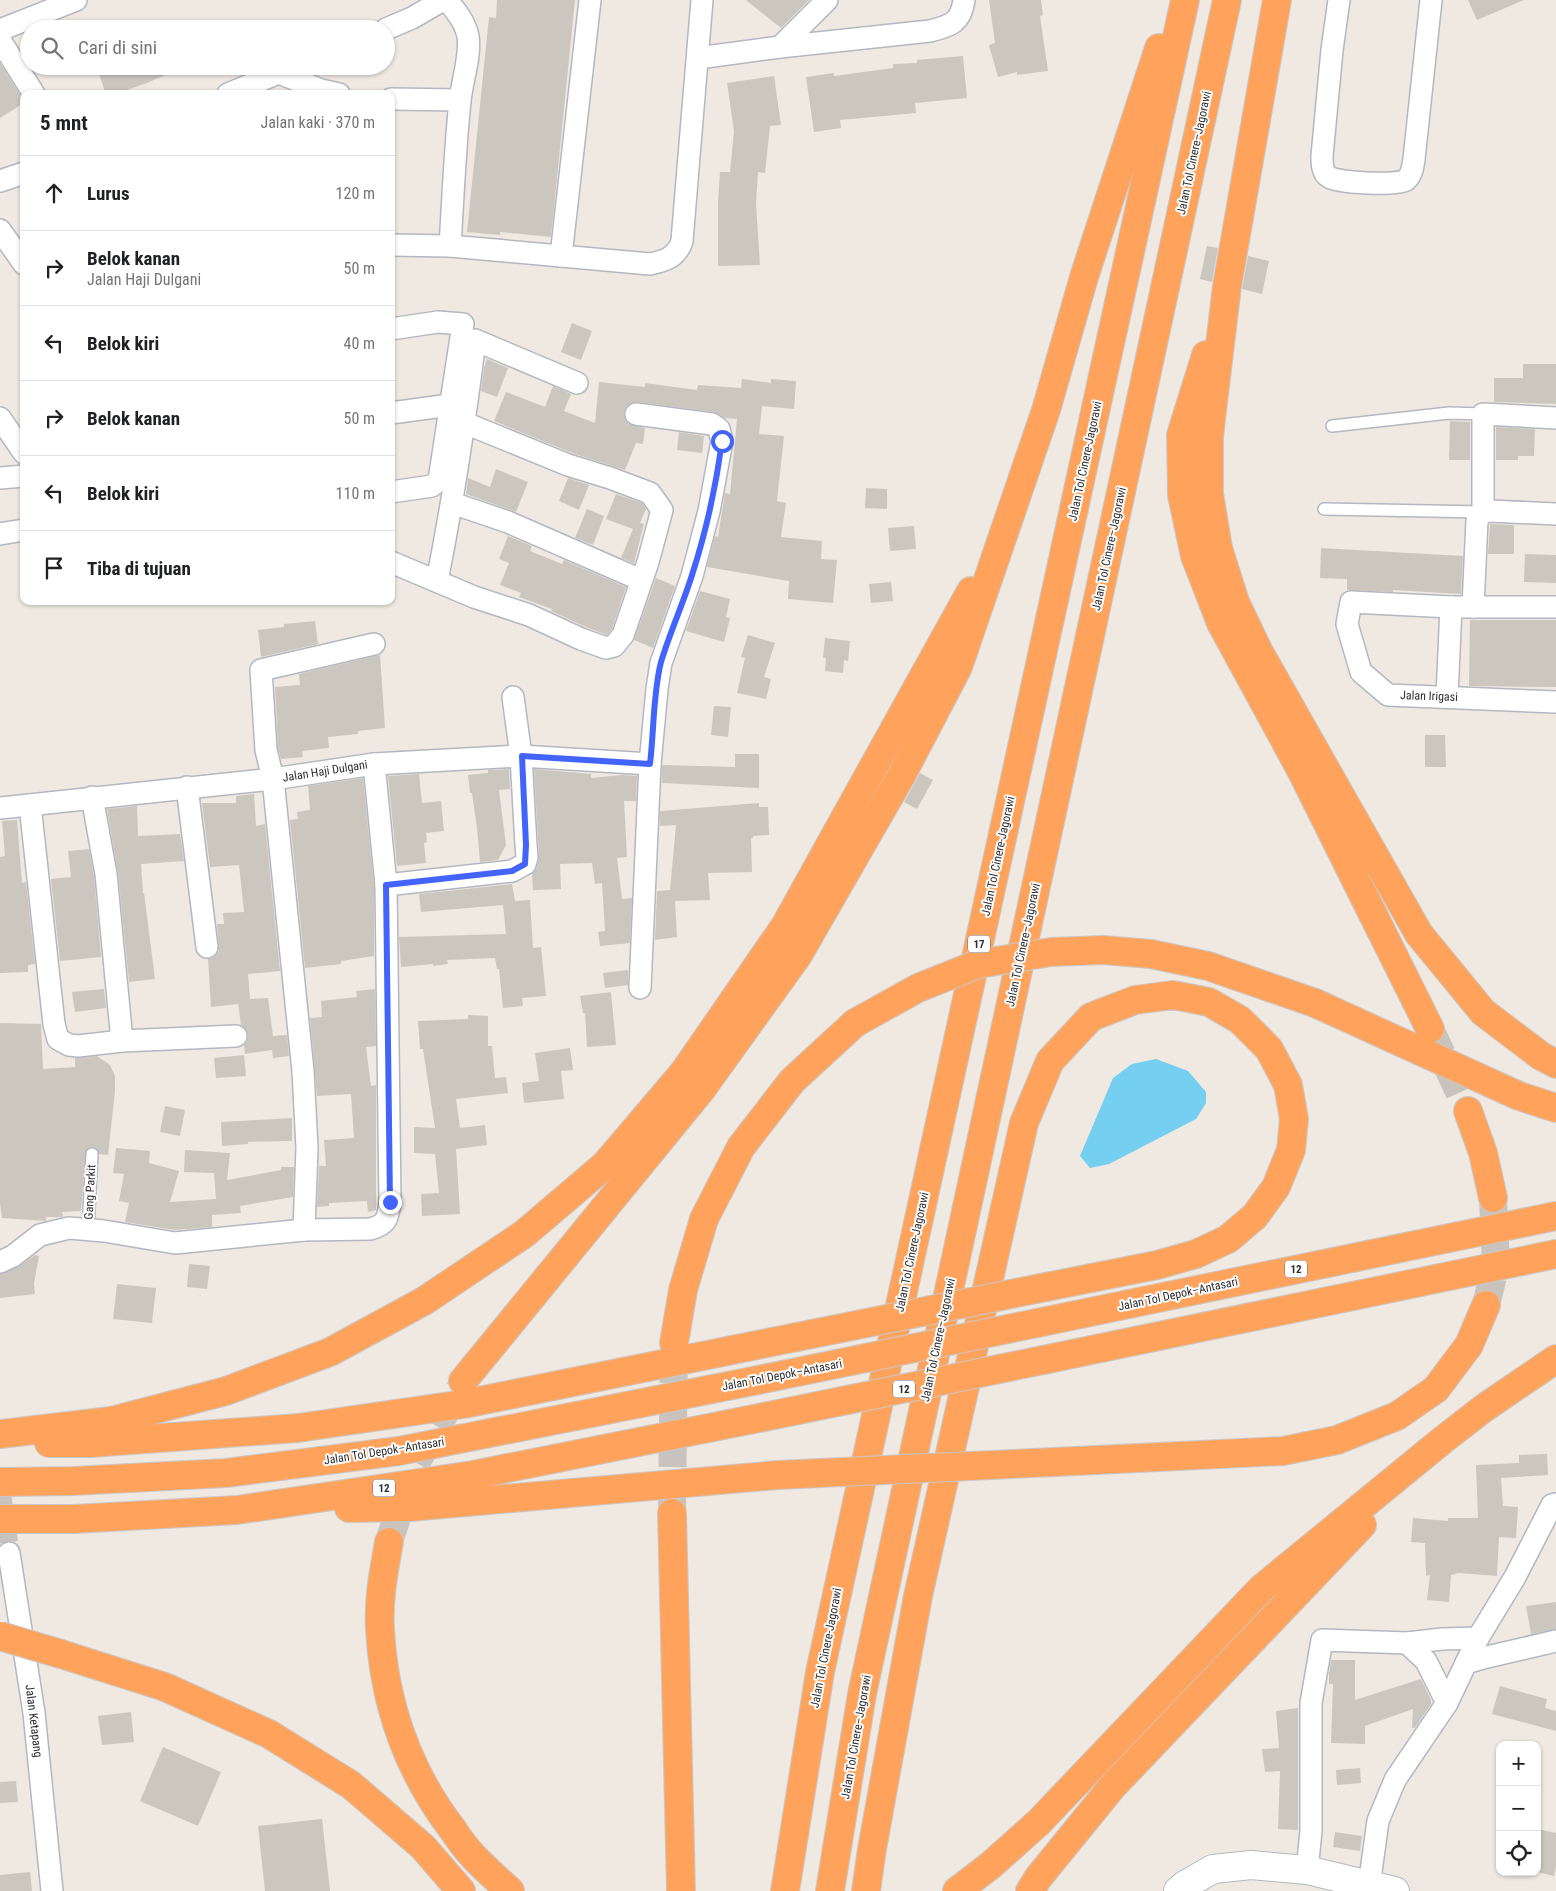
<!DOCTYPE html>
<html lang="id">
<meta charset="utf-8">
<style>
:root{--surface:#fff;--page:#f2f2f2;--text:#202124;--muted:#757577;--line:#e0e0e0}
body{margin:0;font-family:"Roboto Condensed",sans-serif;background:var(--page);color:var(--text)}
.controls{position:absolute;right:15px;bottom:15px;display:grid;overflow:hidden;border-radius:10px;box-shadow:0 1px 4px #0004}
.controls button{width:45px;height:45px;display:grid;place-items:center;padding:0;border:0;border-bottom:1px solid var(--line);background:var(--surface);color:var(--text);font:25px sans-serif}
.stop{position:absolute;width:15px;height:15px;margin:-11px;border:4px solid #4264fb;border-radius:50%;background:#fff}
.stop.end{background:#4264fb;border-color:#fff;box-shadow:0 1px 5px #0008}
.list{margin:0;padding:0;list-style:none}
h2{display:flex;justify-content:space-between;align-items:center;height:65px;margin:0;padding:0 20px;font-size:21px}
h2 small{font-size:16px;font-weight:400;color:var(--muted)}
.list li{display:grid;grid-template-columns:32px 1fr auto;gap:15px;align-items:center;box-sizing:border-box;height:75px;padding:0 20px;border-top:1px solid var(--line)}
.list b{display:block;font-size:19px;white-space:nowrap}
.list p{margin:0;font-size:16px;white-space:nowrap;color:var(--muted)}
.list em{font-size:16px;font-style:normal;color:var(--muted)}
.icon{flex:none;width:28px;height:28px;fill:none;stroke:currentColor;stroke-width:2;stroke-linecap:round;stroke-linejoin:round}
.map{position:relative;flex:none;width:1556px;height:1891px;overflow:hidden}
.search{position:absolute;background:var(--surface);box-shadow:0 1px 4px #0004;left:20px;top:20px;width:375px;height:55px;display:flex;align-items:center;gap:12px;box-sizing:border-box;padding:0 18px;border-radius:28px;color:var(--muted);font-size:19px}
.panel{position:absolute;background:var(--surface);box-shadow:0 1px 4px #0004;left:20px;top:90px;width:375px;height:515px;border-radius:10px}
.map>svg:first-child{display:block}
</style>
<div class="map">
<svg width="1556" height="1891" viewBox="0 0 1556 1891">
<rect width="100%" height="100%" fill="#efe9e1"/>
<path fill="#75cff0" d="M1156,1059L1188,1071L1206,1092V1103L1196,1119L1109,1164L1090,1168L1080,1156L1113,1078L1132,1064Z"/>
<g fill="#cbc7bf">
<path d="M497,0H575L551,237L500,232V235L467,232L489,17L496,18Z"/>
<path d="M746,0H809L781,28Z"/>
<path d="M989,0H1041L1043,15L1040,16L1048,71L1017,75V72L998,77L989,45L995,43Z"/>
<path d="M1468,0H1524L1477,20Z"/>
<path d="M963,56L967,98L915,103L916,113L840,120L841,128L814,132L806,77L834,73V76L893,68V64L917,63V60Z"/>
<path d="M0,63L24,101V103L0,118Z"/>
<path d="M96,66H184V67L147,83L115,94H106Z"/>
<path d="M774,76L781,125L770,126L765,173L758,172L756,203L760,265L718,266V201L720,172H730L734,131L727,83Z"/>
<path d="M1207,246L1218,248L1212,282L1200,279Z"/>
<path d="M1248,256L1269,261L1262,294L1242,289Z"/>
<path d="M572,323L592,331L581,360L561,352Z"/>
<path d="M487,359L508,368L497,397L481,391L484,368Z"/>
<path d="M1523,364H1556V404L1494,402V378H1523Z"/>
<path d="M742,379L771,383V379L796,381L794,409L762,406L759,434L784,436L777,501L786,503L781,537L822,541L821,559L837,560L833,603L788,599L789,581L707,567L715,536L718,537L725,493L730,494L737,419L725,418L714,412L638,402L631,403L626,407L624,412L625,419L629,424L645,428L643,444L636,443L625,470L572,453L494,421L506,392L545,407L553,386L571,394L564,411L595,423L599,382L645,387V383L697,390L698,385L741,388Z"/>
<path d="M1450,421L1470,422V460H1449Z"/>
<path d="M1496,427L1535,429L1534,456H1518V460H1496Z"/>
<path d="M679,432L704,436L702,453L677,450Z"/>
<path d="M496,469L528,482L516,512L466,494L468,478L490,487Z"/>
<path d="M568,478L589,485L579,510L559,501Z"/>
<path d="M866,488L887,489V509L865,508Z"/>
<path d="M616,494L642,503L646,509L640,523L644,524L634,563L621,558L633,529L606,519Z"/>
<path d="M587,509L604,516L593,545L575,538Z"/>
<path d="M1490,524L1514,525V554H1488Z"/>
<path d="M914,526L916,549L890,551L888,528Z"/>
<path d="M508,536L532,546L530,551L562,564L564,560L626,587L612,629L607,635L586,627L551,611L552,609L519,597L521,593L500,585L509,563L499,559Z"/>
<path d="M1321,548L1463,556L1461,594L1393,590V592L1347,590V579L1320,578Z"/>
<path d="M1525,554L1556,555V583L1524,582Z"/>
<path d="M656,578L675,586L653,648L634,640Z"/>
<path d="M891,582L893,601L871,603L869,584Z"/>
<path d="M700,591L730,599L726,617L730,618L724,642L686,631Z"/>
<path d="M1470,620H1556V687L1469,686Z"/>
<path d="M315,621L318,644L261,657L258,630L284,627V624Z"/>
<path d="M748,635L775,643L764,677L771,679L766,699L737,693L745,658L741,657Z"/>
<path d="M825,638L850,641L848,661L844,660L843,673L825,671L826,658H823Z"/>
<path d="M380,655L385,728L358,731V734L328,737L329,748L302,751L303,757L281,759L278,748L275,687L300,685L299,674Z"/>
<path d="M714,706L731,707L728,737L711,735Z"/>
<path d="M1425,735H1445L1446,767H1425Z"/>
<path d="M735,754H759V788L662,783V765L735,767Z"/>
<path d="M509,769L510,789L499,790L506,845L498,860L480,862L477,828L472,793H470L468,775L488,773V770Z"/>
<path d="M534,769L591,774V778L622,775L637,776L636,801H624L627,857L617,858L622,899L632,898L630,943L600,946L598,932L605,931L602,883L595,884L592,863L560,864L561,889L533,890L532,874L537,867L539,856Z"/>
<path d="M920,773L933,780L917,809L904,802Z"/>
<path d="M419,774L422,803L441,801L444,831L426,833L427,842L424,843L426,863L397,866L388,776Z"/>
<path d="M363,778L374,886V956L341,961V964L305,968L290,820L298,819L297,812L310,810L308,786Z"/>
<path d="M254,794L256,826L265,824L280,971L248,974L250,999L268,998L273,1036L287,1035L289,1056L273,1058L272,1050L245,1054L244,1045L247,1041L248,1035L246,1029L241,1025L238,1004L211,1007L208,959L214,957L219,951L217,924H224L223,913L244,912L239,865L210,867L202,803H236V796Z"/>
<path d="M759,803V807H768L769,835L753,836V838H751L752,872L708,873L710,900L675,901L677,937L655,940L657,891L670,890L676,825L660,826V811Z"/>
<path d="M137,806L138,836L180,834L184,861L141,864L143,893H144L155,979L129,982L118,873L107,809Z"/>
<path d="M17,820L22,883L26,882L35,964L28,965V972L0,973V857L5,856L2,821Z"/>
<path d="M89,849L94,876L101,957L60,961L51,879L71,877L68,851Z"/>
<path d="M512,884L515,901L530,900L533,948L541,947L546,996L522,998L523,1006L503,1008L499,969H497L495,958L447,960L448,964L433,966V964L401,967L399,937L506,934L503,905L421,912L419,894Z"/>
<path d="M628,970V985L605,988L603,973Z"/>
<path d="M104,989L106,1008L75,1012L72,992Z"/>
<path d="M375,989L376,1046L366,1047L371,1086L376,1085V1210L368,1212L367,1201L329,1203V1206L317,1207L319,1166H326L324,1140L354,1138L351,1094L317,1096L310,1018L322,1017L321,1001L357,997L356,991Z"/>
<path d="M611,992L616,1045L587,1047L585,1013H583L580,996Z"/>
<path d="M468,1015L488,1016V1046H492L495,1078L506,1077L508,1093L456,1099L460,1128L485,1125L487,1145L456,1149L460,1214L422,1216L421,1194L439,1193L435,1154L414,1153V1127L435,1128L423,1049H420L418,1021L468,1019Z"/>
<path d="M0,1023L41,1024L43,1069L75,1067V1058L97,1056L110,1065L115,1076V1091L108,1155L99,1154L98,1150L93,1147L86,1150L81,1211L62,1212L63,1217H46V1221L2,1218L0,1203Z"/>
<path d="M570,1048L573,1070L561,1071L564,1099L524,1103L522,1083L539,1081L535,1053Z"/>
<path d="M244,1055L246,1076L216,1078L214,1058Z"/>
<path d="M165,1106L185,1110L180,1136L160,1132Z"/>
<path d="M292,1118V1141L248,1142V1144L222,1146L221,1122Z"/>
<path d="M116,1148L150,1151L149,1163L179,1171L170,1202L216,1199L214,1173L184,1172L185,1150L230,1153L227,1180L281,1170V1167H294L293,1197L240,1206L241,1213L212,1215V1227L175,1230L125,1222L129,1203L119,1201L124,1174L113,1173Z"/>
<path d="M35,1255L39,1256L34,1283L35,1294L0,1298V1274L18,1267Z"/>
<path d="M189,1264L210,1266L207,1289L187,1287Z"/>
<path d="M117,1284L156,1288L152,1323L113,1319Z"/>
<path d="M1547,1454L1548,1475L1501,1478L1503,1506L1518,1507L1516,1538L1499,1537L1497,1576L1459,1573L1451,1575L1449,1602L1427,1600L1430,1575L1426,1576L1425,1543L1411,1542L1413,1518L1448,1521V1518H1478L1476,1465L1519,1463V1455Z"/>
<path d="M1556,1602V1629L1531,1634L1526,1606Z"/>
<path d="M1331,1660H1355V1700L1421,1679L1431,1700V1704L1415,1728H1412L1413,1709L1365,1726V1744L1331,1743L1333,1684H1329V1674Z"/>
<path d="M1500,1686L1547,1699L1545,1708L1556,1711V1731L1492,1714Z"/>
<path d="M1298,1708V1830L1278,1829L1280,1771L1265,1772L1262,1749L1279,1748L1276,1711Z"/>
<path d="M131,1712L134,1742L102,1745L98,1716Z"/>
<path d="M163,1747L221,1772L198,1826L140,1801Z"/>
<path d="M1360,1768L1361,1783L1337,1785L1336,1770Z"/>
<path d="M16,1781L18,1802L0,1803V1782Z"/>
<path d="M322,1819L330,1891H265L258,1826Z"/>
<path d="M1537,1829L1556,1833V1866L1554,1876L1537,1872Z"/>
<path d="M1335,1832L1362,1836L1360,1851L1333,1847Z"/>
<path d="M30,1872L32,1891H0V1875Z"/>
</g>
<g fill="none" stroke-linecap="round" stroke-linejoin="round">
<path stroke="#c8c4bd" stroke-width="21" stroke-dasharray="21 11" stroke-linecap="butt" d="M0,1490L9,1553"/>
<g stroke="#c8c4bd" stroke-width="28" stroke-dasharray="28 14" stroke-linecap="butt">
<path d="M1430,1029L1468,1111"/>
<path d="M1486,1305L1496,1264L1493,1198"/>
<path d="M672,1509L674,1343"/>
<path d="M389,1542L412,1470L459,1389"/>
</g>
<defs>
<g id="lane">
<path d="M1332,426L1449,413L1483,414"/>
<path d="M1324,509L1483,512"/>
<path d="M88,1229L92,1154"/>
</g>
<g id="street">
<path d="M447,0C456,11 465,22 468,36C471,57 462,80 460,101C455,149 453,198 450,246"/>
<path d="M1339,0L1332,50L1322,156C1322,163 1322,173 1329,177C1338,183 1397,186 1406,180C1412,175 1413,166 1414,159L1431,0"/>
<path d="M386,29L412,18L443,0"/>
<path d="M0,30L76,0"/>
<path d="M0,40L34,94"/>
<path d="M780,47L827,0"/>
<path d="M698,58L780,47L930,31C950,26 961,23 964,0"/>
<path d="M279,73L321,90L339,94"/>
<path d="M228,94L295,66"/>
<path d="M391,99L460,100"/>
<path d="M0,181L24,173"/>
<path d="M0,230L24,264"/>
<path d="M391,245L450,246L650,264C665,261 677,257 682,241L702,0"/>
<path d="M561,256L590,0"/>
<path d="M391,329L438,322L463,324L439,480L432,486L391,492"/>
<path d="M391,413L450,405"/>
<path d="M636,414L712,424L719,429L722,441L709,511L692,576L661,663L657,689L650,764L640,988"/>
<path d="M0,418L24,453"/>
<path d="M0,478L24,476"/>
<path d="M452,503L508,522L641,580"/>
<path d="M1483,512V414L1556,418"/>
<path d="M0,534L24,530"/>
<path d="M391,562L474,597L529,615L581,639L606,648L614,646L623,635L648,562L662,510L650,493L610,478L568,465L465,423"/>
<path d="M437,581C453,501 465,421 475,340L577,383"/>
<path d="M1451,607L1351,602L1347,624L1361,672L1388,695L1556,702"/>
<path d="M1473,607L1477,520L1483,512L1490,511L1556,514"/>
<path d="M1447,696L1451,607H1556"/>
<path d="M187,787L207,947"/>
<path d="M92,797L106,874L122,1041"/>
<path d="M30,805L54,1024L58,1039L69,1045L78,1046L122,1041L236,1036"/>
<path d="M0,808L273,779L374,764L521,756L650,764"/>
<path d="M386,885L512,871L525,864L527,857L526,845L521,756L513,697"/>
<path d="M304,1230L307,1148L303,1071L273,779L266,750L261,670L374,644"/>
<path d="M0,1262L13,1256L40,1235L69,1228L104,1231L175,1243L304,1230L370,1229C387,1225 388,1218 390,1202L386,885L374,764"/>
<path d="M9,1553L34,1713L52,1891"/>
<path d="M1407,1643L1442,1639L1478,1638"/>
<path d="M1466,1663L1487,1657L1556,1641"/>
<path d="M1307,1870L1311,1831V1703L1322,1640L1407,1643L1426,1661L1447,1703"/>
<path d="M1369,1886L1378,1821L1395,1780L1447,1703L1478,1638L1515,1577L1552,1505L1556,1504"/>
</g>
<path id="secondary" d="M1178,1891L1185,1885L1213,1869L1251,1865L1307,1870L1395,1891"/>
<g id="highway">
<path d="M1277,0L1227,286L1209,436V494L1218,548L1235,602L1259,652L1419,934L1483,1012L1541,1056L1556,1064"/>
<path d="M1206,355L1181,435L1182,495L1195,556L1221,623L1301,770L1430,1029"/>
<path d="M1315,1003L1519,1096L1556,1108"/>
<path d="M1468,1111L1483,1153L1493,1198"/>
<path d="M1037,1323L1556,1216"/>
<path d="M674,1343L683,1290L704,1219L741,1147L792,1081L855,1023"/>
<path d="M1043,1360L1556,1254"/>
<path d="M463,1381L701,1090L798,955L901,776L958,667L1046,410L1084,277L1159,48"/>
<path d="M0,1434L111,1421L226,1391L330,1352L424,1301L524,1234L605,1165L684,1072L785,926L971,591"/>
<path d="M49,1443H91L298,1428L464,1404L797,1337"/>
<path d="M1055,1462L1283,1451L1337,1440L1397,1416L1436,1389L1469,1345L1486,1305"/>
<path d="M0,1482L73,1481L226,1473L399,1451L758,1380"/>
<path d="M349,1508L410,1507L778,1475"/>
<path d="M672,1513L681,1891"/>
<path d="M0,1519H74L237,1510L473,1475L764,1417"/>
<path d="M389,1542C384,1570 378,1600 380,1629C384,1704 407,1770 453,1830C459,1839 466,1849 474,1857C485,1869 498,1880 510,1891"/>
<path d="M61,1654L165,1687L269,1734L351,1785L423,1847L461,1891"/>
<path d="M785,1891L820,1672L1185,0"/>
<path d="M830,1891L862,1694L1227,0"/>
<path d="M866,1891L872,1849L918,1596L1024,1123L1050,1061L1091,1017L1135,1000L1173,995L1209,1002L1240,1020L1269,1049L1288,1085L1294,1119L1291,1150L1276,1187L1255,1216L1228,1239L1196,1254L1157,1265L1046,1287"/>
<path d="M957,1891L991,1865L1039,1822L1262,1588L1444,1439L1484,1408L1556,1359"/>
<path d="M1030,1891L1038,1878L1112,1787L1362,1525"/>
</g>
</defs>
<use href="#lane" stroke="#b4b7c1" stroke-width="14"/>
<use href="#street" stroke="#b4b7c1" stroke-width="24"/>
<use href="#secondary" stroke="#b4b7c1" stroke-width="30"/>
<use href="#highway" stroke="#c9c9c9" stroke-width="30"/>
<use href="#lane" stroke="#fff" stroke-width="11"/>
<use href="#street" stroke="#fff" stroke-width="21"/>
<use href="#secondary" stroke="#fff" stroke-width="28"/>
<use href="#highway" stroke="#ffa35c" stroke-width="28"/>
<defs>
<g id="highway-bridge">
<path d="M855,1023L918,988L978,964L1051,952L1103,950L1151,954L1208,966L1315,1003"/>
<path d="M797,1337L1046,1287"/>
<path d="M758,1380L1037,1323"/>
<path d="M764,1417L1043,1360"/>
<path d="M778,1475L1055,1462"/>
<path d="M0,1636L61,1654"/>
</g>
</defs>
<use href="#highway-bridge" stroke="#c9c9c9" stroke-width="30" stroke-linecap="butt"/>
<use href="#highway-bridge" stroke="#ffa35c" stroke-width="28"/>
</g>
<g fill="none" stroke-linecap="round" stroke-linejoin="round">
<path stroke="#4264fb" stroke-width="6" d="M390,1202L386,885L512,871L525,864L526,845L522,756L650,764C654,731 653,693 661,662C670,632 683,604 692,575C706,532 716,486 722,441"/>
</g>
<g text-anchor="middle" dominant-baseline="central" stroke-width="4" stroke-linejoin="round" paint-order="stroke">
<g fill="#fff" stroke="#6d6d6d" stroke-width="1">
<rect x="968" y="935.5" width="22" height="17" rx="4"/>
<rect x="1285" y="1260.5" width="22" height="17" rx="4"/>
<rect x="893" y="1380.5" width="22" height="17" rx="4"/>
<rect x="373" y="1479.5" width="22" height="17" rx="4"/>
</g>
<g font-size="11" font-weight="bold" fill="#2e2e2e">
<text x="979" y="944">17</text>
<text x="1296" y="1269">12</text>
<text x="904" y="1389">12</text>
<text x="384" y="1488">12</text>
</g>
<g font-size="12" fill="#2e2e2e" stroke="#fff">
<text transform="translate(1194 153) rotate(-78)">Jalan Tol Cinere–Jagorawi</text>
<text transform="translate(1085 461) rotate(-78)">Jalan Tol Cinere-Jagorawi</text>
<text transform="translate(1109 549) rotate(-78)">Jalan Tol Cinere–Jagorawi</text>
<text transform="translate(1429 696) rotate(2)">Jalan Irigasi</text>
<text transform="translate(325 771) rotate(-9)">Jalan Haji Dulgani</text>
<text transform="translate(998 856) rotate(-78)">Jalan Tol Cinere-Jagorawi</text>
<text transform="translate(1023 945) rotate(-78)">Jalan Tol Cinere–Jagorawi</text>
<text transform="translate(90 1192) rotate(-87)">Gang Parkit</text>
<text transform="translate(912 1252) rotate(-78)">Jalan Tol Cinere-Jagorawi</text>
<text transform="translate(1178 1294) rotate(-12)">Jalan Tol Depok–Antasari</text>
<text transform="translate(938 1340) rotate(-78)">Jalan Tol Cinere–Jagorawi</text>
<text transform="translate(782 1375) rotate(-11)">Jalan Tol Depok–Antasari</text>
<text transform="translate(384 1451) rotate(-9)">Jalan Tol Depok–Antasari</text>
<text transform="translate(826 1648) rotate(-79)">Jalan Tol Cinere-Jagorawi</text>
<text transform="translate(34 1721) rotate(83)">Jalan Ketapang</text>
<text transform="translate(856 1737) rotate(-80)">Jalan Tol Cinere–Jagorawi</text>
</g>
</g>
</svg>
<div class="controls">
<button>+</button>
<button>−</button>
<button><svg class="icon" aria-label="locate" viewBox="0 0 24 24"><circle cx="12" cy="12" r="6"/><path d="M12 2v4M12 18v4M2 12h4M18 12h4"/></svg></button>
</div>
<div class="stop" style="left:722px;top:441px"></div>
<div class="stop end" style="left:390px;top:1202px"></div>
<div class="search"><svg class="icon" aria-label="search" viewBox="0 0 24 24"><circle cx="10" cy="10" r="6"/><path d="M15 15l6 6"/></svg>Cari di sini</div>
<section class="panel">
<h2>5 mnt<small>Jalan kaki · 370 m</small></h2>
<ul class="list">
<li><svg class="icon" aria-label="ahead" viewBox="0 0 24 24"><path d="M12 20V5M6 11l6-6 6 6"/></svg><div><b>Lurus</b></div><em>120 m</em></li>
<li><svg class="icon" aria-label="right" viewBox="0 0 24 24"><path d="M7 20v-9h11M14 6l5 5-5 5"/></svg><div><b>Belok kanan</b><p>Jalan Haji Dulgani</p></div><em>50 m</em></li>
<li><svg class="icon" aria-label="left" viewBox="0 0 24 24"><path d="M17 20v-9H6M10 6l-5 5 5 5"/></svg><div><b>Belok kiri</b></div><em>40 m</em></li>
<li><svg class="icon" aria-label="right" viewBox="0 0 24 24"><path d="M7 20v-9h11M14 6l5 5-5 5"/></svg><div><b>Belok kanan</b></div><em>50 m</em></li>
<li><svg class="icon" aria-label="left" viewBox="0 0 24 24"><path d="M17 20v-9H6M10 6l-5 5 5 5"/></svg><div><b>Belok kiri</b></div><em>110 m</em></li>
<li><svg class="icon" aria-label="arrive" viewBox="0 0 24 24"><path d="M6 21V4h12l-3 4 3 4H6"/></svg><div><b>Tiba di tujuan</b></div></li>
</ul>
</section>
</div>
